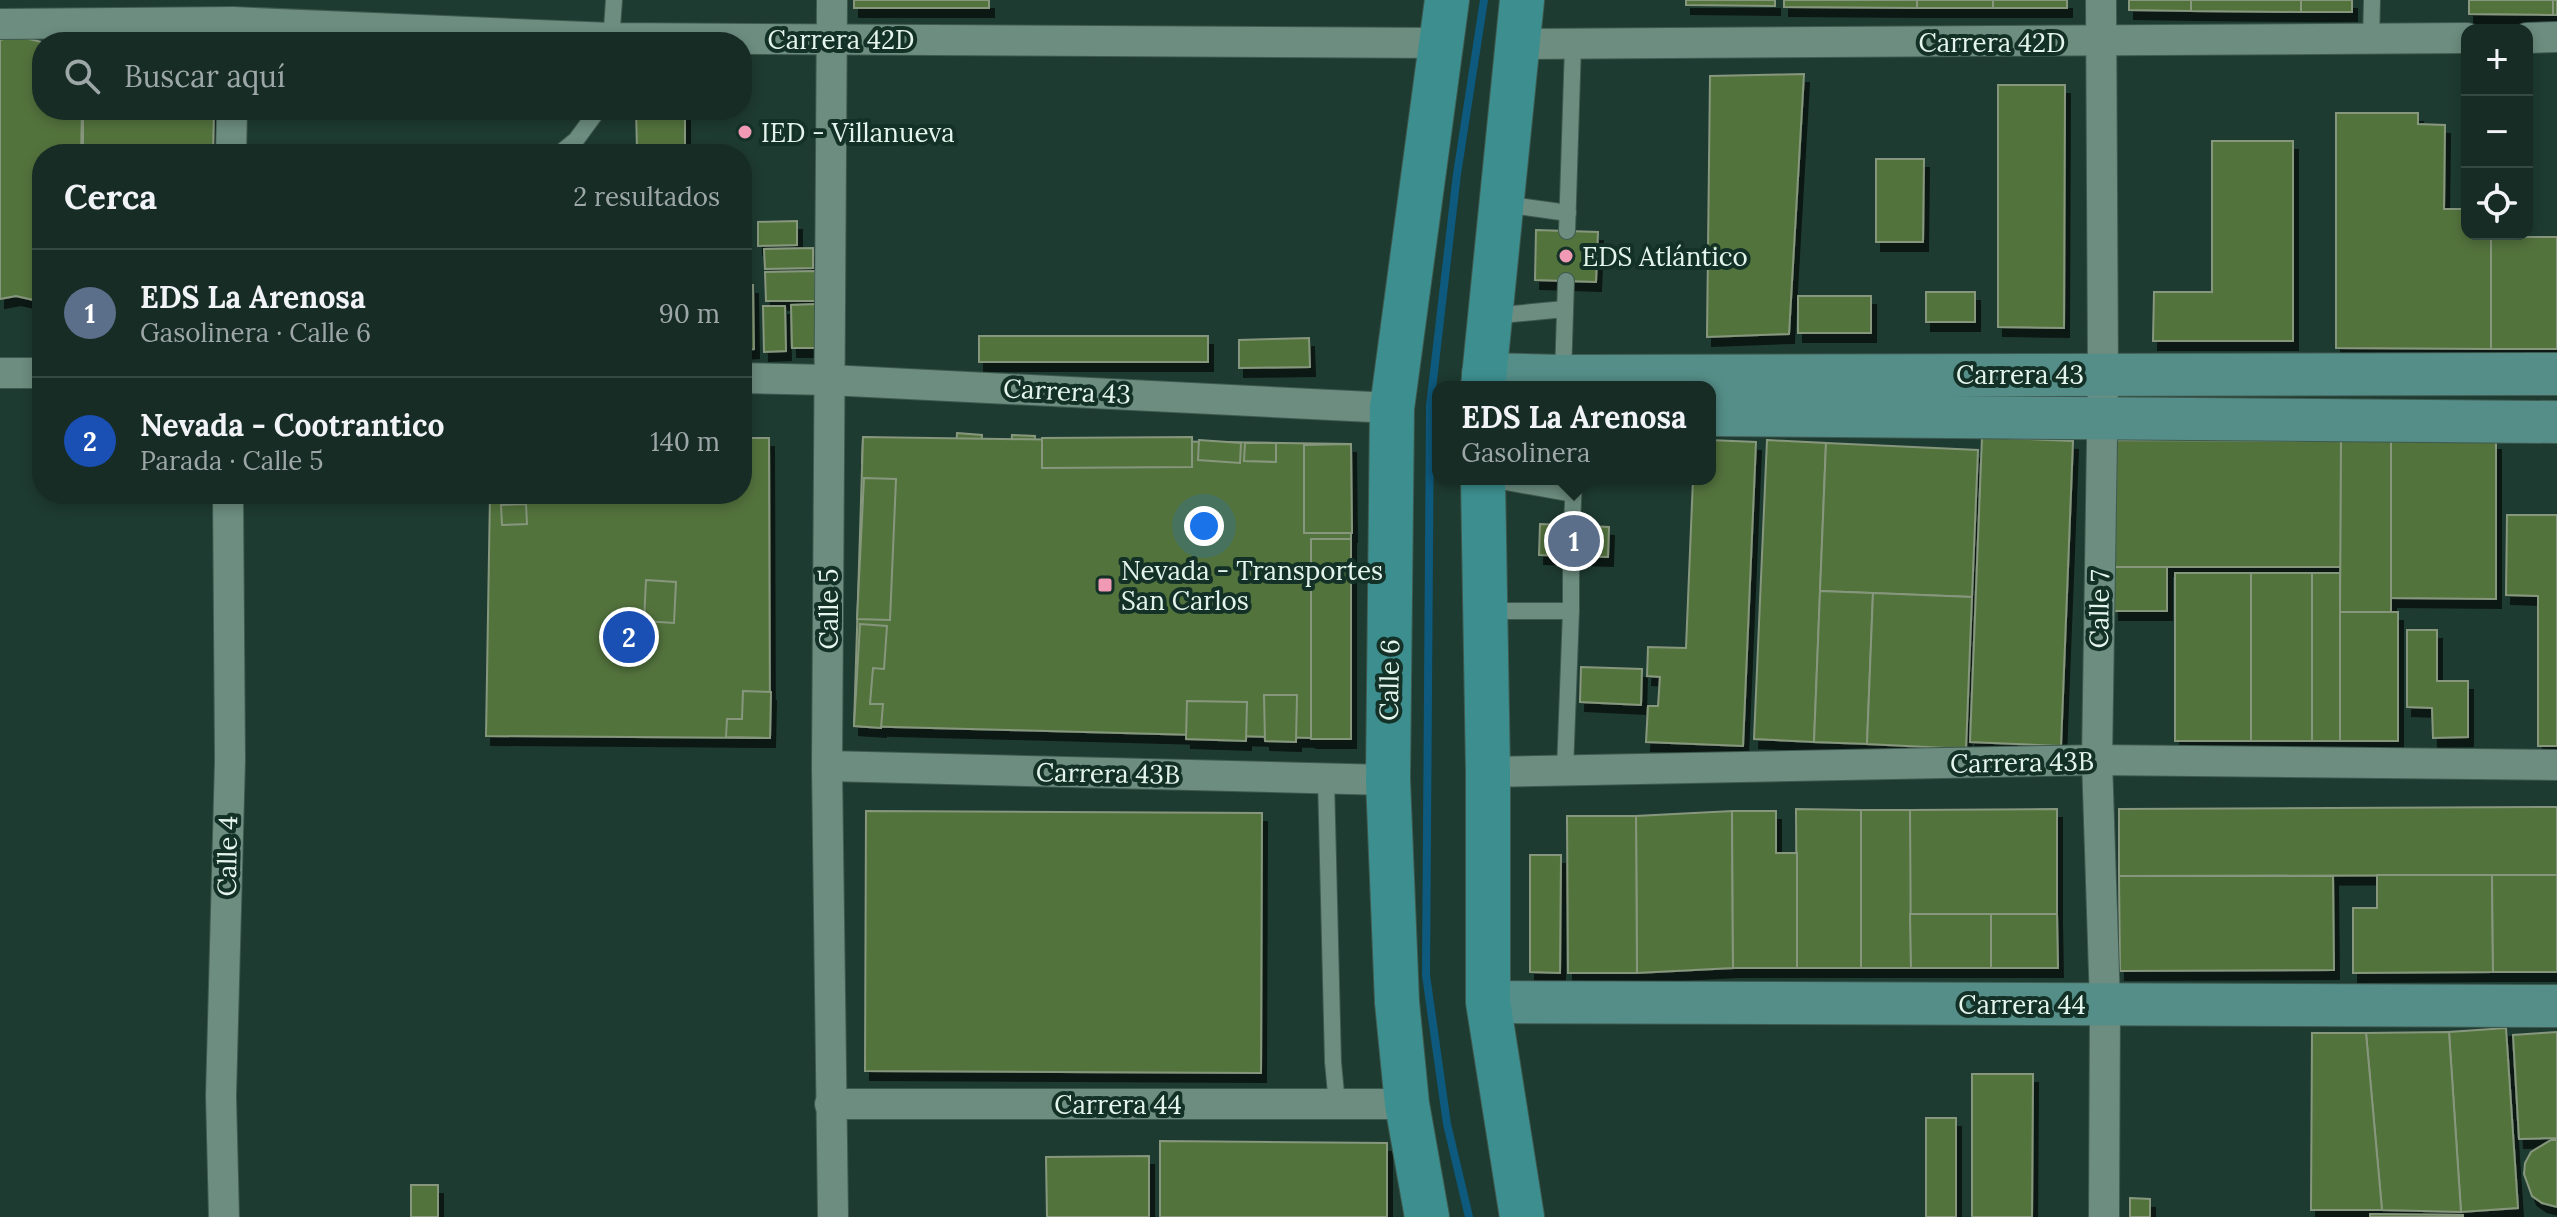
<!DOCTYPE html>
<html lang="es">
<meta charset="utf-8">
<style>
:root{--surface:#162c25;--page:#1f342d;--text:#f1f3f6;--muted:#9ea7a7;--line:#354842;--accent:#d93025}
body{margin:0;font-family:Lora,serif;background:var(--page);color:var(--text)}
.controls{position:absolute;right:24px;top:24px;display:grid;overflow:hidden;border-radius:16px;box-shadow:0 4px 12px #0003}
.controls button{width:72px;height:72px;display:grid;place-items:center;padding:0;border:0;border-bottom:2px solid var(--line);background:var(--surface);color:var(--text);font:40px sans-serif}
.you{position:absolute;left:1204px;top:526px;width:28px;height:28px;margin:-20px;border:6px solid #fff;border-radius:50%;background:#1a73e8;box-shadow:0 0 0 12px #1a73e833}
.badge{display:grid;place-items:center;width:52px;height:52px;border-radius:50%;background:var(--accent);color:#fff;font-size:26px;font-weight:700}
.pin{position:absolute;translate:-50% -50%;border:4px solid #fff;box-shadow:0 2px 8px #0006}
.popup{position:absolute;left:1432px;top:381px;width:284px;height:104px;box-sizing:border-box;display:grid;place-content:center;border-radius:16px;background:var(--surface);filter:drop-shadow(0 2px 6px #0005);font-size:26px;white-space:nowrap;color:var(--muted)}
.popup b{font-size:30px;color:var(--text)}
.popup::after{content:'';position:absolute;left:50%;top:100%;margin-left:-16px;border:16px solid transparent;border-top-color:var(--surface)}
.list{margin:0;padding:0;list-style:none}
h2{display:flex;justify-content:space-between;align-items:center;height:104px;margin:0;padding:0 32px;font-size:34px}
h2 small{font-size:26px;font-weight:400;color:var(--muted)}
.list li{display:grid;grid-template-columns:52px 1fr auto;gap:24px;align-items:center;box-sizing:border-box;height:128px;padding:0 32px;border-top:2px solid var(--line)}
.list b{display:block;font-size:30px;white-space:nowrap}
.list p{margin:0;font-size:26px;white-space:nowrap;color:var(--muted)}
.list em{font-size:26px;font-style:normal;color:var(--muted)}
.icon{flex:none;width:44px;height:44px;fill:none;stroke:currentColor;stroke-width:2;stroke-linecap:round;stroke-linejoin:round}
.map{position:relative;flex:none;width:2557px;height:1217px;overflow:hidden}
.search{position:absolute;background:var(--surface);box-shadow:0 4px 12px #0003;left:32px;top:32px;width:720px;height:88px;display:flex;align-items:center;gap:20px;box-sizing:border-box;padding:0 28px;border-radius:32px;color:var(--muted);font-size:30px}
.panel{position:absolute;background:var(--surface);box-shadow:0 4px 12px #0003;left:32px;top:144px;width:720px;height:360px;border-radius:32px}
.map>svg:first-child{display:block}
</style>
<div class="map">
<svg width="2557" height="1217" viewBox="0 0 2557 1217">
<defs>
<filter id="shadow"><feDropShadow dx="5" dy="9" stdDeviation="0" flood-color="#0009"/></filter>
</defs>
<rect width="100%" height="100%" fill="#1e3b31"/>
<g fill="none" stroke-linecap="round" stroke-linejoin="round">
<path stroke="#0d5a7e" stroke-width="8" d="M1469,1217L1447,1124L1426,975L1430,406L1457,174L1484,0"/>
</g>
<g fill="#52733c" stroke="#87977e" stroke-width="2" filter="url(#shadow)">
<rect x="854" y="0" width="135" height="8"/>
<path d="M1686,0H1775V6L1686,5Z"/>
<path d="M1784,0H1917V8L1784,7Z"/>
<rect x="1917" y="0" width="76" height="8"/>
<rect x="1993" y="0" width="74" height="8"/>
<path d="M2129,0H2191V11L2129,10Z"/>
<path d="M2191,0H2301V12L2191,11Z"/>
<rect x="2301" y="0" width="51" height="12"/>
<path d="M2469,0H2553V15L2469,14Z"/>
<rect x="2553" y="0" width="4" height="15"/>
<path d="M16,36L42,42V110H82L81,154H42V302L16,296L0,299V40Z"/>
<path d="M1804,74L1789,334L1707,337L1710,76Z"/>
<path d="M1998,85H2065L2064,328L1998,327Z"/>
<path d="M83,110H214L213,154H83Z"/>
<path d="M636,110H685V148L637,149Z"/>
<path d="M2336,113H2418V124L2445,125L2444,209H2467V234H2491V349L2336,348Z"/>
<path d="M2212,141H2293V341H2153L2154,292H2212Z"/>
<path d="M1876,159H1924L1923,242H1876Z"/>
<path d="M797,221V245L758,246V222Z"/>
<path d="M1536,230L1598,232L1596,282L1535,280Z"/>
<rect x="2491" y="237" width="66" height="112"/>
<path d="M813,248V268L765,269L764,249Z"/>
<path d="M815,271V301H766L765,272Z"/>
<path d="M742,285H753L754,349L742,350Z"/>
<rect x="1926" y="292" width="49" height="30"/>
<rect x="1798" y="296" width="73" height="37"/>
<path d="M815,304L816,348H792L791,305Z"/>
<path d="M763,306H785L786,351L764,352Z"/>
<rect x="979" y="336" width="229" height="26"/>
<path d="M1309,338L1310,367L1239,368V340Z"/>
<path d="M957,433L982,435L980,472L955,470Z"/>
<path d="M1012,435L1035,436L1033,470L1010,469Z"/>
<path d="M863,437L945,442L943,468L862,463Z"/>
<path d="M863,437L1351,444V739L854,726Z"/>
<path d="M1192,437V467L1042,468V438Z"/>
<path d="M1982,437L2073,441L2061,746L1970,742Z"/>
<path d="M742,438H769L770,738L486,736L490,494H742Z"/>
<path d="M1199,440L1241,443L1240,463L1198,460Z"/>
<path d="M1710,440L1756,442L1743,746L1646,742L1648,706H1658L1660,677L1647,676L1648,647L1686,648L1693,479H1710Z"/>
<path d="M1767,440L1826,443L1814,742L1754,739Z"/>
<path d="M2114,440L2341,441V567H2114Z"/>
<path d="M2341,441H2391V612H2340Z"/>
<path d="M2391,441H2496V599L2391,598Z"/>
<path d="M1245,443H1276V462L1244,461Z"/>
<path d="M1826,443L1978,450L1972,597L1820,591Z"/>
<path d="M1351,444L1352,533H1304V445Z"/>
<path d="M864,478L896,479L890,620L857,619Z"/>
<path d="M526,504L527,524L502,525L501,505Z"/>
<path d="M2507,515H2557V746H2538V596L2506,595Z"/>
<path d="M1540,524L1609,527L1608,557L1539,555Z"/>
<rect x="1311" y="539" width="40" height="200"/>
<rect x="2114" y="567" width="53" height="44"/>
<rect x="2175" y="573" width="76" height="168"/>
<rect x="2251" y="573" width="61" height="168"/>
<rect x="2312" y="573" width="28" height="168"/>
<path d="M646,580L676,582L674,623L644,621Z"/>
<path d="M1820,591L1873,593L1867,744L1814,742Z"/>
<path d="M1873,593L1972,597L1966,749L1867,744Z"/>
<rect x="2340" y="612" width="58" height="129"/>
<path d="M860,624L887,626L884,669L873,668L870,704H883L881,728L854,726Z"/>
<path d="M2407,630H2437V681H2468V737L2433,738L2432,708L2407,707Z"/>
<path d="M1581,667L1642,669L1641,705L1580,702Z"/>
<path d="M743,691L771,692L770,738L726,737L727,719H742Z"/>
<path d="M1264,695H1297L1296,742L1265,741Z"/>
<path d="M1187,701L1247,702L1246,741L1186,739Z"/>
<path d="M2557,807V875L2119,876V809Z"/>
<path d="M1796,809L1861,810V968H1797Z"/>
<path d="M2057,809V914H1910V810Z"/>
<path d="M1861,810H1910L1911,968H1861Z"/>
<path d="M866,811L1262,813L1261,1073L865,1071Z"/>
<path d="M1732,811L1733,968L1637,973L1636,816Z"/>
<path d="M1732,811H1776V853H1797V968H1733Z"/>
<path d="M1567,816H1636L1637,973H1568Z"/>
<path d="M1530,855H1561L1560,973L1530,972Z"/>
<path d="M2377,875H2492L2493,972L2353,973V908H2377Z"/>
<path d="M2492,875H2557V972H2493Z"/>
<path d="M2119,876H2333L2334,970L2120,971Z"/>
<path d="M1910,914H1991V968H1911Z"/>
<path d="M1991,914H2057L2058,968H1991Z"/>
<path d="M2506,1028L2518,1208L2461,1212L2449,1032Z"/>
<path d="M2449,1032L2461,1212L2382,1210L2366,1033Z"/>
<path d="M2557,1032V1138L2519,1139L2513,1035Z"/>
<path d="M2312,1033H2366L2382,1210H2311Z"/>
<path d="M1972,1074H2033L2032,1217H1972Z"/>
<rect x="1926" y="1118" width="30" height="99"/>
<path d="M2551,1140H2557V1207L2542,1203L2532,1196L2524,1174L2525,1163L2531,1152Z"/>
<path d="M1160,1141L1387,1143V1217H1160Z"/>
<path d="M1149,1156V1217H1047L1046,1157Z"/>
<rect x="411" y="1185" width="27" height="32"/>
<path d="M2130,1198L2150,1199V1217H2130Z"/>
<path d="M2370,1214L2463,1215V1217H2370Z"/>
</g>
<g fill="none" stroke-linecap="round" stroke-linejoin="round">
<defs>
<g id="lane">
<path d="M2371,39L2372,0"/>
<path d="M611,42L614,0"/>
<path d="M559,154L576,140L598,110"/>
<path d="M1503,204L1568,213"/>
<path d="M1567,231L1573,45"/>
<path d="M1491,316L1565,309"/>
<path d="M1563,375L1566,281"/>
<path d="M1490,479L1573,494"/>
<path d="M1572,525L1574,479"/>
<path d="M1487,611H1571V556"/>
<path d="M1565,770L1571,611"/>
<path d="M1326,779L1333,1062L1337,1104"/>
</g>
<g id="street">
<path d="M832,0L827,766L833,1217"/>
<path d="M2101,0L2103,374L2097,760L2105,1004L2104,1217"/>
<path d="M0,24L233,22L611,38L1442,43"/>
<path d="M2527,38L2557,37"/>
<path d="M1517,44L2467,38"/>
<path d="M231,154L232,110"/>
<path d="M0,373H42"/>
<path d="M742,378L829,380L1392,408"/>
<path d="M827,766L1388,780"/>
<path d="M1488,772L2097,760L2557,765"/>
<path d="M830,1104H1407"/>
<path d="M224,1217L221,1096L230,760L228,494"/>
</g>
<g id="secondary">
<path d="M1483,374L1563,376L2557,374"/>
<path d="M1710,415L2557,422"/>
<path d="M1488,1002L2557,1006"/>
</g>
<g id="primary">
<path d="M1483,387L1522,0"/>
<path d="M1483,479L1488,772V1002L1522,1217"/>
<path d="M1427,1217L1407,1104L1397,1002L1388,780L1392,408L1447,0"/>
</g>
</defs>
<use href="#lane" stroke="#3e594f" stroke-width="18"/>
<use href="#street" stroke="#3e594f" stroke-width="32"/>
<use href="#secondary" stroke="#3e594f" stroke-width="44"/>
<use href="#primary" stroke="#3e594f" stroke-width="46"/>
<use href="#lane" stroke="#6d8d80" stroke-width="16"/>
<use href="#street" stroke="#6d8d80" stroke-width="30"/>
<use href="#secondary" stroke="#558e88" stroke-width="42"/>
<use href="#primary" stroke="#3d8f8f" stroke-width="44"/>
</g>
<g fill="#f09ab6" stroke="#143127" stroke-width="3">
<circle cx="745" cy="132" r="8"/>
<circle cx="1566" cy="256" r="8"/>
<rect x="1097" y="577" width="16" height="16" rx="4"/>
</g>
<g text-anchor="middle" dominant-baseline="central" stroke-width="8" stroke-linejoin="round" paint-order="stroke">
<g font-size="26" fill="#e4f5ed" stroke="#143127">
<text x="841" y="39">Carrera 42D</text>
<text x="1992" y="42">Carrera 42D</text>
<text x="2020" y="374">Carrera 43</text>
<text transform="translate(1067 391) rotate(3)">Carrera 43</text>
<text transform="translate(828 609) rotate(-90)">Calle 5</text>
<text transform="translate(2099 609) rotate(-89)">Calle 7</text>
<text transform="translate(1389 680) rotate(-89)">Calle 6</text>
<text transform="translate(2022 762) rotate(-1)">Carrera 43B</text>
<text transform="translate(1108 773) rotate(1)">Carrera 43B</text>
<text transform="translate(227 856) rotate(-89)">Calle 4</text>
<text x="2022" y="1004">Carrera 44</text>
<text x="1118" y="1104">Carrera 44</text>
</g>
<g font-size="26" fill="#e4f5ed" stroke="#143127" text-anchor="start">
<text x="761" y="132">IED - Villanueva</text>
<text x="1582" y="256">EDS Atlántico</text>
<text x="1121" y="570">Nevada - Transportes<tspan x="1121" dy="30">San Carlos</tspan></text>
</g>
</g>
</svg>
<div class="controls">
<button>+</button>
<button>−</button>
<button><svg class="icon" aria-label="locate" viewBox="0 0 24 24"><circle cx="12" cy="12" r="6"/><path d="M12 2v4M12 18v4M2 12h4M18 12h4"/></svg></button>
</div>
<div class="you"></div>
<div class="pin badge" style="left:1574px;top:541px;background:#5c6f8a">1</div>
<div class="popup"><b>EDS La Arenosa</b>Gasolinera</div>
<div class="pin badge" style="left:629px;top:637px;background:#1a4fb4">2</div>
<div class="search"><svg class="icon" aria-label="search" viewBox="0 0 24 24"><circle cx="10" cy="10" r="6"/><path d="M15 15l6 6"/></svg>Buscar aquí</div>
<section class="panel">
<h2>Cerca<small>2 resultados</small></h2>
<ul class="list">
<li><span class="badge" style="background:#5c6f8a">1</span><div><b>EDS La Arenosa</b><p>Gasolinera · Calle 6</p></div><em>90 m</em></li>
<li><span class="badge" style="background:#1a4fb4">2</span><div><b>Nevada - Cootrantico</b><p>Parada · Calle 5</p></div><em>140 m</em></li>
</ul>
</section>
</div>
